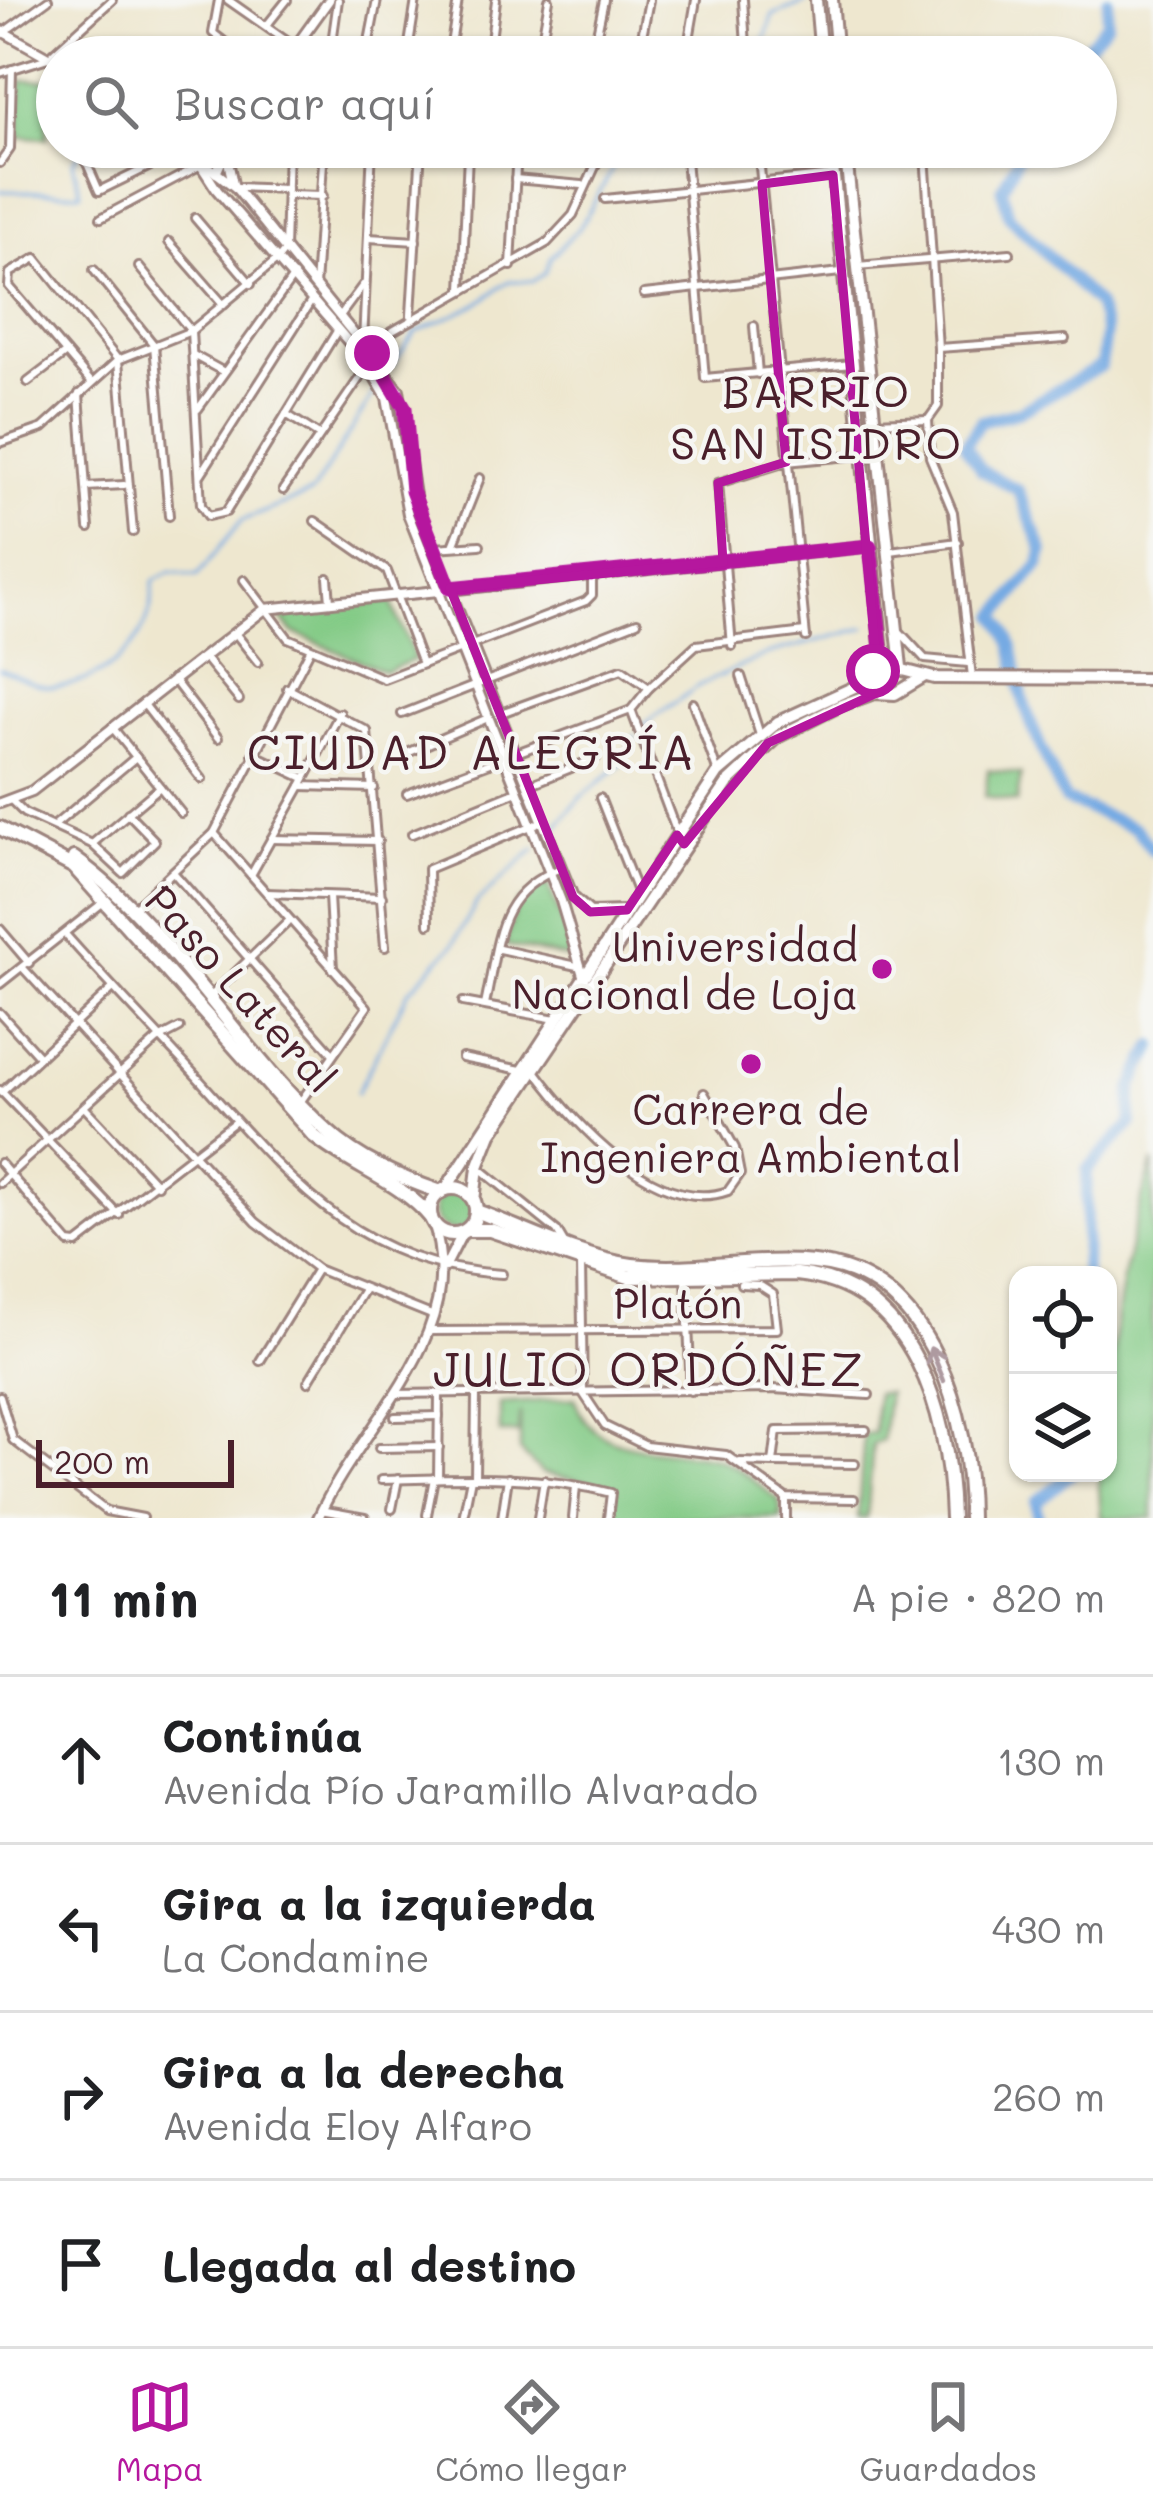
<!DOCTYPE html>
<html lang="es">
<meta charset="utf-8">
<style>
:root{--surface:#fff;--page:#f2f2f2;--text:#202124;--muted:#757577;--line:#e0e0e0;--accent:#b5179e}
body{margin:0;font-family:Mali,sans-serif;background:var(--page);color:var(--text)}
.controls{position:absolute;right:36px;bottom:36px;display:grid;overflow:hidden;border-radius:24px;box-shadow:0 3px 9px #0004}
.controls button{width:108px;height:108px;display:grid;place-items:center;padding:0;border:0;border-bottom:3px solid var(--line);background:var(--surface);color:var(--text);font:60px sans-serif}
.scale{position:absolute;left:36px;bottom:30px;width:198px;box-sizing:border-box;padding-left:12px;border:6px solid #4a1f2b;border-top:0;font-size:33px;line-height:42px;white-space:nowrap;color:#4a1f2b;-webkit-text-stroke:9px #f6f6f2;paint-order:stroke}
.stop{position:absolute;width:36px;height:36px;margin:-27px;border:9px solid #b5179e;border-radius:50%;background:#fff}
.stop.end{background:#b5179e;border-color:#fff;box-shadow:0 3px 12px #0008}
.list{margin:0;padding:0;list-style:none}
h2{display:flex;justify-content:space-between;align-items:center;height:156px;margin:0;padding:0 48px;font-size:51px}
h2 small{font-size:39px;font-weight:400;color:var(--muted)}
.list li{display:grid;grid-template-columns:78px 1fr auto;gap:36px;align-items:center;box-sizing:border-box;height:168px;padding:0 48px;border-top:3px solid var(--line)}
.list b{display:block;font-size:45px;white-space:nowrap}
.list p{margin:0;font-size:39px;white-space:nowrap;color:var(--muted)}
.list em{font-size:39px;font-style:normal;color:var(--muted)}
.icon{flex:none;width:66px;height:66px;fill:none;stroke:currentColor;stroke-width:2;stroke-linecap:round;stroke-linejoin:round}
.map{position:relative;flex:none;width:1153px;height:1518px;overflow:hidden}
.search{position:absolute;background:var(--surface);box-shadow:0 3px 9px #0004;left:36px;right:36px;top:36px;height:132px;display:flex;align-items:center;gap:30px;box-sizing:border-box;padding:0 42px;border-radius:66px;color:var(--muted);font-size:45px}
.sheet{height:828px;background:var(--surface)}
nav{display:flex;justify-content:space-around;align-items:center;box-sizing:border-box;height:168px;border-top:3px solid var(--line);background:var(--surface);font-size:33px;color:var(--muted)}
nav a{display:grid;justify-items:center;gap:6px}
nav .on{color:var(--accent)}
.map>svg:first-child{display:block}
</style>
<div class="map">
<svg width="1153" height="1518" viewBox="0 0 1153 1518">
<rect width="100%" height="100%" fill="#f6f6f2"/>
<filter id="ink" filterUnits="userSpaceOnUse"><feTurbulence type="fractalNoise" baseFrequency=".00833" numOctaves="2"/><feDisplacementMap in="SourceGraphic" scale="24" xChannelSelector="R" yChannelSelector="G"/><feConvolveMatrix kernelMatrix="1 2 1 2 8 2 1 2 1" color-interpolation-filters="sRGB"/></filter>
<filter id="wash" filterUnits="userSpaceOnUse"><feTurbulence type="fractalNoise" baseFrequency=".004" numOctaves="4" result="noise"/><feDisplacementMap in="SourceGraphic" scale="48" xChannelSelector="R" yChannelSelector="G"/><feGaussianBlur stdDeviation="2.7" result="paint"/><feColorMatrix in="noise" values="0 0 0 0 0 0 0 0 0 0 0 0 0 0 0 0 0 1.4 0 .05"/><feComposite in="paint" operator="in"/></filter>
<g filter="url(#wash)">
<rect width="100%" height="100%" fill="#eee7cf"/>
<g fill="#82ca85" stroke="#667458" stroke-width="3">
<path d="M21,80H48L47,138L19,137Z"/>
<path d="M391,601L415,659L385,672L292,632L278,613Z"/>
<path d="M988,770L1021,774L1017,802L985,797Z"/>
<path d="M547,883L568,935L570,959L505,945L517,904Z"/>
<path d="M1153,1162V1518H1101L1098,1473H1108C1108,1360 1117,1270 1153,1162Z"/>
<circle cx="454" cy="1211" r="20"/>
<path d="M876,1393H888L882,1440L873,1444L867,1518H858L864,1434L874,1433Z"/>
<path d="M575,1398C589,1459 672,1447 715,1458C737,1463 761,1488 779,1500L781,1518H611L616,1487L542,1473L520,1451V1412L518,1433H500V1404Z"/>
</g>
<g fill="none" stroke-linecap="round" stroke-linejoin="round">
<g stroke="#76aae3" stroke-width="3">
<path d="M759,57L773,15L806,2"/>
<path d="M0,191L81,193L73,163L83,147"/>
<path d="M392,366L416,332L476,305L509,281H533L545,273L551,257L580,227L625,147"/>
<path d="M0,669C15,674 38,688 54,687C109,682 155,639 153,581L171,572L197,576L241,521L312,493L377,388"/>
<path d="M641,726L700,685L768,654L865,628"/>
<path d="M551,833L580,798L621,765L635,735"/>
<path d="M357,1093L408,992L452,946L477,902L535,849"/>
</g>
<g stroke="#76aae3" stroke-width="12">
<path d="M1077,57L1107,23L1108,0"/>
<path d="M1023,147L1002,189L1009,216L1097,304L1105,332L1101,366L1018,412L981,421L965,445L981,470L1018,490L1043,550L1040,564L997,616C1018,647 1013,661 1022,695C1032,731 1049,766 1065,800L1135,828L1153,851"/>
<path d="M1085,1275L1087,1170L1131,1124L1132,1088L1153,1046"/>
<path d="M1038,1518L1036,1502L1072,1473"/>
</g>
</g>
</g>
<g filter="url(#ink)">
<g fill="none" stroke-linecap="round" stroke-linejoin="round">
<defs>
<g id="minor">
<path d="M219,0L213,33L244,57"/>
<path d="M228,0L295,47"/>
<path d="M743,0L746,46"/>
<path d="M267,25L287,0"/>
<path d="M4,32L48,0"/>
<path d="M330,57L338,0"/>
<path d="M366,57L377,0"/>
<path d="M407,57L416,0"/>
<path d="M449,57L458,0"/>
<path d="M489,57L496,0"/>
<path d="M539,57L549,0"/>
<path d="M592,57L604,0"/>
<path d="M638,57L649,0"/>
<path d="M686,57L696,0"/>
<path d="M0,73L48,58L112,0"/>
<path d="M107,147L86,161L99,191L189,147"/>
<path d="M454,147L468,153L497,147"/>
<path d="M685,147L705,378L852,364"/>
<path d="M758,147L806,637"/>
<path d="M226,150L288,152"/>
<path d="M925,154L938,348V406L928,420L930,457L953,512L972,677"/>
<path d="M0,163L10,149L12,69"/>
<path d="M515,179L582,185"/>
<path d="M237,187L287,189"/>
<path d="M287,195L323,196"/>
<path d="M605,199L833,175"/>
<path d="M101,218L201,165"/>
<path d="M195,218L251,284"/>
<path d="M369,238L416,241"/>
<path d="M169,242L224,305"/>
<path d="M511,266L517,147"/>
<path d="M857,266L1010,253"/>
<path d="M139,267L191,331L201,505L208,516L226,512L337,331"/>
<path d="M94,270L154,345L169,516"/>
<path d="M315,287L324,147"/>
<path d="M462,290L468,153"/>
<path d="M644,294L841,272"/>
<path d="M411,315L421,147"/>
<path d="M340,316L363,285"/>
<path d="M754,326L758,374"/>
<path d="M363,343L372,147"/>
<path d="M938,348L1065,339"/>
<path d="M193,355L224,372"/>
<path d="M28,382L66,353"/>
<path d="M91,382L9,286L10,273L36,258L118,360L133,532"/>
<path d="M79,394L89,528"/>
<path d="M198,409L294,276"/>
<path d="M286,414L319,435"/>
<path d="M874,422L928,420"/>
<path d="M0,443L43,428L118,360L191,331L278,259L285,250L288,147"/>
<path d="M201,474L312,300"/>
<path d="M86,487L124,485"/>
<path d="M283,490L391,332L547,243L573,215L604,147"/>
<path d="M315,521L387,571L422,664"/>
<path d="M453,546L480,478"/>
<path d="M434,548L480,545"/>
<path d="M890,551L958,542"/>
<path d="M328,578L330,601"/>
<path d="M244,580L288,638L384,679L586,601L592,595V576"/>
<path d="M900,632L925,659L968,663"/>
<path d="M235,633L258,662"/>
<path d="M732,646L718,483L786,462L860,455"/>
<path d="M204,657L239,700"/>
<path d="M741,676L760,735"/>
<path d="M173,679L218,738"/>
<path d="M287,688L367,731L385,947"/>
<path d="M143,703L202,779"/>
<path d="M693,703L717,770"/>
<path d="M631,710L678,836"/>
<path d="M340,713L301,786L374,788"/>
<path d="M501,713L622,669L649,688L696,645L805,632"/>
<path d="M402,714L637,622"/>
<path d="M112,727L181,813"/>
<path d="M253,754L304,778"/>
<path d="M405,754L488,718"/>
<path d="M529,785L596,758"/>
<path d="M407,794L631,710L648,689"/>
<path d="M600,798L638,894"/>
<path d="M11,800L24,813L92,844L123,873L155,841L128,813"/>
<path d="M56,824L136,757"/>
<path d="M214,833L367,1007L301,1101"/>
<path d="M412,834L517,791"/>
<path d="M271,839L378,841"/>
<path d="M92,844L160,787"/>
<path d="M173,872L333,1054"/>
<path d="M251,875L301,786"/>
<path d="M267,893L382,897"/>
<path d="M329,896L333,969"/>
<path d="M134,908L214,833L310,650"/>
<path d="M429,924L428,869L543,821"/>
<path d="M0,929L29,963"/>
<path d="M65,934C108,983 153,1029 196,1076C289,1179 355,1265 502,1274"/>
<path d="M499,949L577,966"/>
<path d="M23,968L256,1222L317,1269L434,1316"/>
<path d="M0,984L105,901"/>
<path d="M210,997L290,920"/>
<path d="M463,1002L556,1019"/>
<path d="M485,1005C499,944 494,893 561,868"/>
<path d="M0,1013L38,1055"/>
<path d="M462,1058L521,1070"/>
<path d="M533,1068C571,1119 655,1217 728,1191L740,1174L735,1148L704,1093"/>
<path d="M0,1090L119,1215"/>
<path d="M1,1093L112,989"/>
<path d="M86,1109L157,1185"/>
<path d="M0,1163L69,1243L77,1244L236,1121"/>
<path d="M478,1167L557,1231L564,1243"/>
<path d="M0,1183L157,1040L180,1028"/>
<path d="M581,1264L583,1393L605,1426L646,1446L726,1455L786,1498L854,1499"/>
<path d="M686,1279L691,1391"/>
<path d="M430,1331L777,1329L773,1294L759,1285L741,1284"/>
<path d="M260,1361L317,1269"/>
<path d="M308,1382L363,1291"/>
<path d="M395,1394L773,1389L869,1395"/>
<path d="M0,1396L13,1440L106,1511L143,1518"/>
<path d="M395,1417L439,1416"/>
<path d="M379,1448L439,1447"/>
<path d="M740,1462L773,1463L777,1431L866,1430"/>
<path d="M774,1463L855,1464"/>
<path d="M438,1478L439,1395"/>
<path d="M475,1478L476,1394"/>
<path d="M381,1480C458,1478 536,1473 611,1493L608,1518"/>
<path d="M786,1498V1518"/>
<path d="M392,1509L398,1479"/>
<path d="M321,1510L365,1518"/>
<path d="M427,1515L434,1478"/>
<path d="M463,1518L471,1478"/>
<path d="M502,1518L508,1478"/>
<path d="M538,1518L544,1480"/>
<path d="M573,1518L576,1486"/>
</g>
<g id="tertiary">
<path d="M0,30L57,62"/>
<path d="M288,57L329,0"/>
<path d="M189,147L217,190L366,362L387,398L408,514L561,901L585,982"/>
<path d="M226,152L233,184"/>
<path d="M200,160L235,187L399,390L417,509L573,897L590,912L625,911"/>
<path d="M216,173L228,147"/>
<path d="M0,803L32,791L265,609L870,546"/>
<path d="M445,1267L463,1232"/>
<path d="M318,1518C362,1421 470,1337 433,1222"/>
</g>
<g id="primary">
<path d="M816,0L821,57"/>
<path d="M832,0L837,57"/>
<path d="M831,147L879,621L882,657L872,679"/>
<path d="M845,147L901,667"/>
<path d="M903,670L934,678L1153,679"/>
<path d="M445,1190L718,773L778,722L872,679"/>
<path d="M474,1201L478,1167L491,1134L728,783L779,736L839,706L874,693L895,694L925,676"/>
</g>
<g id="trunk">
<path d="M0,828L74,867L314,1136C350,1166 402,1182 431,1218"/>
<path d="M74,858C174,931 236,1048 327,1131C358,1160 400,1178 441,1192"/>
<circle cx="453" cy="1211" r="23"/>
<path d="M476,1211C525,1229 580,1258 632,1265C692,1272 753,1257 814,1263C932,1273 970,1418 970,1518"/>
<path d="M467,1230H490L629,1277L796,1274C916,1285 949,1417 952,1518"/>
</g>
</defs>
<use href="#minor" stroke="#9c837d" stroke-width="12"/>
<use href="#tertiary" stroke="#9c837d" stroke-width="14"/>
<use href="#primary" stroke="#9c837d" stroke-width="16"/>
<use href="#trunk" stroke="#9c837d" stroke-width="18"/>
<use href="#minor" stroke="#fff" stroke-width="6"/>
<use href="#tertiary" stroke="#fff" stroke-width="8"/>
<use href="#primary" stroke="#fff" stroke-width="10"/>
<use href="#trunk" stroke="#fff" stroke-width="12"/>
</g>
<defs><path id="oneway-shaft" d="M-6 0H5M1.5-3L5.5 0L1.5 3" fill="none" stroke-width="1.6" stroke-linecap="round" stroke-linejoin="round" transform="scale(3)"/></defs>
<use stroke="#ae9aa0" href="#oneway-shaft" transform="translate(937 1364) rotate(-112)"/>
</g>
<g fill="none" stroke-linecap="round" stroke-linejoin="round" filter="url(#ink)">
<path stroke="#b5179e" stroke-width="15" d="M372,353L405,408L412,491L450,588L870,546L882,657L873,671"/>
</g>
<path fill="none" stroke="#b5179e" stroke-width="9" stroke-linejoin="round" d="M833,175L879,692L768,743L684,844L677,835L627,910L590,912L573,897L450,588L723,562L718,483L786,462L762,184Z"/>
<g fill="#b5179e" stroke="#f6f6f2" stroke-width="4.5">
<circle cx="882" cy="969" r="12"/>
<circle cx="751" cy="1064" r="12"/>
</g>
<g text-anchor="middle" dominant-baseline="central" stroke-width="9" stroke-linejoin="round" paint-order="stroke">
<g font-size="42" fill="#4a1f2b" stroke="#f6f6f2" text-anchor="end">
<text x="858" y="945">Universidad<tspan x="858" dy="48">Nacional de Loja</tspan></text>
<text x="751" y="1108" text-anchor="middle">Carrera de<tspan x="751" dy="48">Ingeniera Ambiental</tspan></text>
</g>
<g font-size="42" fill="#4a1f2b" stroke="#f6f6f2">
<text transform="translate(242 988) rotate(48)">Paso Lateral</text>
<text x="678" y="1302">Platón</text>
</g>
<g font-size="45" letter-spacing="3" fill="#4a1f2b" stroke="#f6f6f2">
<text x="817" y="390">BARRIO<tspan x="817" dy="52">SAN ISIDRO</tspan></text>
</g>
<g font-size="48" letter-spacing="3" fill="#4a1f2b" stroke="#f6f6f2">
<text x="472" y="751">CIUDAD ALEGRÍA</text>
<text x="649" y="1368">JULIO ORDÓÑEZ</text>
</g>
</g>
</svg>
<div class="controls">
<button><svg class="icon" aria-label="locate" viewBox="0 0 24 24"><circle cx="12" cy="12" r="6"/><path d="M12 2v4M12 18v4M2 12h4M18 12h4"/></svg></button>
<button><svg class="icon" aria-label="layers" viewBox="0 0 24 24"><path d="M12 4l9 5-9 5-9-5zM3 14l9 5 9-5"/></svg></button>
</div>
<div class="scale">200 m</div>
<div class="stop" style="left:873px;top:671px"></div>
<div class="stop end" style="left:372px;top:353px"></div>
<div class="search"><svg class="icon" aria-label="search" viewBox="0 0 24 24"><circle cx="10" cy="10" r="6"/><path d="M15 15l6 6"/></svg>Buscar aquí</div>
</div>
<section class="sheet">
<h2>11 min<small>A pie · 820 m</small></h2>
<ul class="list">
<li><svg class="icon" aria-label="ahead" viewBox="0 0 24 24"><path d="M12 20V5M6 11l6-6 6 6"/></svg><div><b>Continúa</b><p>Avenida Pío Jaramillo Alvarado</p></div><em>130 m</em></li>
<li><svg class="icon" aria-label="left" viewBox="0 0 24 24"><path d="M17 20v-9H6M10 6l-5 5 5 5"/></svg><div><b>Gira a la izquierda</b><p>La Condamine</p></div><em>430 m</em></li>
<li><svg class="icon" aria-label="right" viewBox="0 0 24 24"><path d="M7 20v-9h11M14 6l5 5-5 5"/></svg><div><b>Gira a la derecha</b><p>Avenida Eloy Alfaro</p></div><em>260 m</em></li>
<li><svg class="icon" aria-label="arrive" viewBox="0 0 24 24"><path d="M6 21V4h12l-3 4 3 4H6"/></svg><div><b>Llegada al destino</b></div></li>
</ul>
</section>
<nav>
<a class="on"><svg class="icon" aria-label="map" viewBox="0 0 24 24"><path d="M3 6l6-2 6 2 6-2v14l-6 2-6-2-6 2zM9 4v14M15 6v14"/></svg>Mapa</a>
<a><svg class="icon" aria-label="directions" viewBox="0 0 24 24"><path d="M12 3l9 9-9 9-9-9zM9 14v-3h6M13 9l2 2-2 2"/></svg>Cómo llegar</a>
<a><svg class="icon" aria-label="saved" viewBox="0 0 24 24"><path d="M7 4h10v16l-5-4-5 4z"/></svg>Guardados</a>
</nav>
